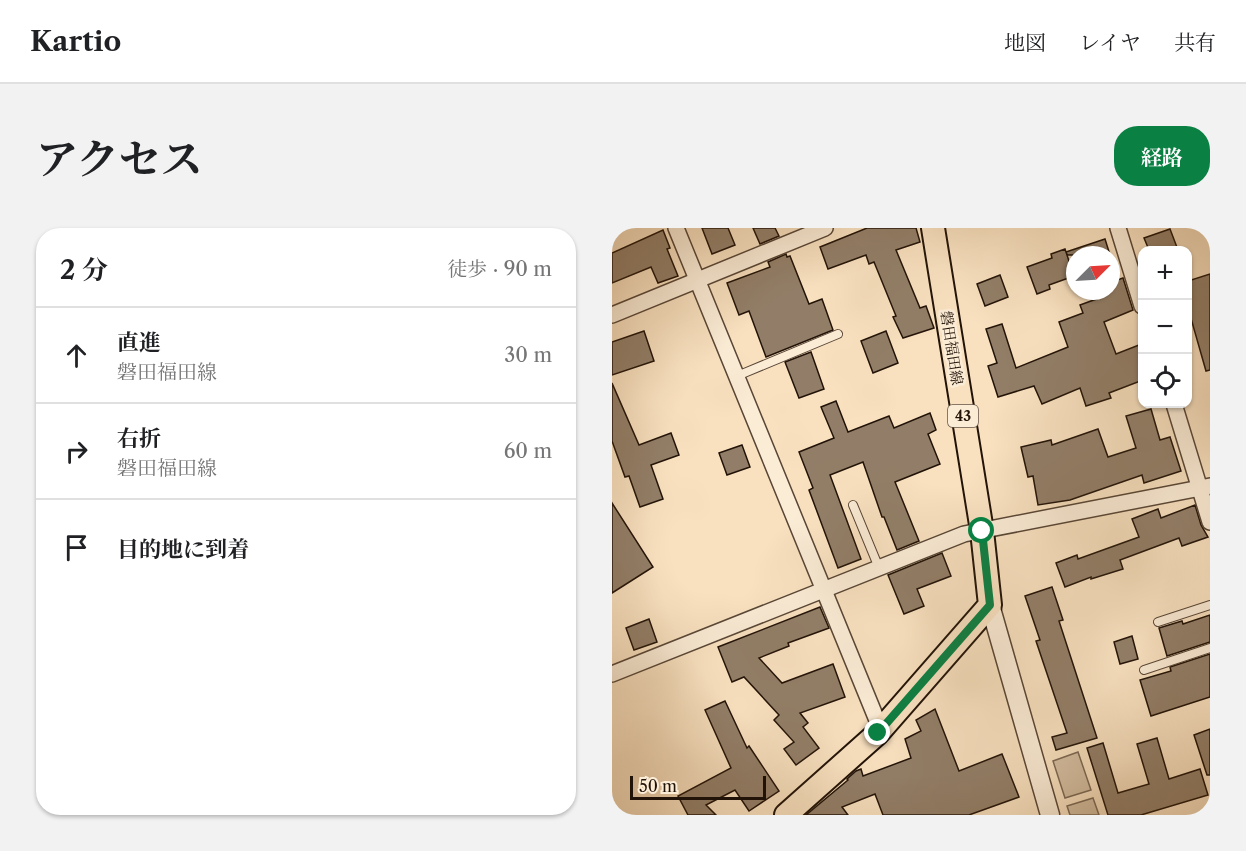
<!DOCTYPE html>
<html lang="ja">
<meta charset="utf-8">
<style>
:root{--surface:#fff;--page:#f2f2f2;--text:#202124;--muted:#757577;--line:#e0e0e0;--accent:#0b8043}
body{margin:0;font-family:"Libre Caslon Text","Noto Serif JP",serif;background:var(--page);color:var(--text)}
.controls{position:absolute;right:18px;top:18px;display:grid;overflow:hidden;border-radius:12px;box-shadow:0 2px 4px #0004}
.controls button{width:54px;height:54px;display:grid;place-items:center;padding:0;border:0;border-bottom:2px solid var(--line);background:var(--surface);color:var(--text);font:30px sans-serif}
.compass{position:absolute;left:454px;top:18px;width:54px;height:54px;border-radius:50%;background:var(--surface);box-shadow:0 2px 4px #0004;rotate:66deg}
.scale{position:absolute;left:18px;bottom:15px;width:136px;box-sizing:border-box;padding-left:6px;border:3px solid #221308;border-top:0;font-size:16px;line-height:21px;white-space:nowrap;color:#221308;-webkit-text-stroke:4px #fbecd6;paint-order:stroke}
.stop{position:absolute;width:18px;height:18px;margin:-14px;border:4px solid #0b8043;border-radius:50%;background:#fff}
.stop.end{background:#0b8043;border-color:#fff;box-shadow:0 2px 6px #0008}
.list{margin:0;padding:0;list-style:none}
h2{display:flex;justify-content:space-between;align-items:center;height:78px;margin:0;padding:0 24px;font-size:26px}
h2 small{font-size:20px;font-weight:400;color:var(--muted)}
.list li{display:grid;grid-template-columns:39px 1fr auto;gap:18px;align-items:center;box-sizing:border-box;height:96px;padding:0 24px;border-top:2px solid var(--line)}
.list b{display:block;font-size:22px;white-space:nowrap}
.list p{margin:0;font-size:20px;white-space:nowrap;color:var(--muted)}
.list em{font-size:20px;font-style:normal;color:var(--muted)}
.icon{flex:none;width:33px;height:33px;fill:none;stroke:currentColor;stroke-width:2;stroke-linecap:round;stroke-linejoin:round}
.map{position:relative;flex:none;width:598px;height:587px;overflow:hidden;border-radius:24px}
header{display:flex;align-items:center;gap:36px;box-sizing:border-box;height:84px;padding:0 30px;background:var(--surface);border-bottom:2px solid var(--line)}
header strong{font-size:28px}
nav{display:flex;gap:33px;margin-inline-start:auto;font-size:21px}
.intro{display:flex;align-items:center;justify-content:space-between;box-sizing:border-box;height:144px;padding:0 36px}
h1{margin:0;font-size:42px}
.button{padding:15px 27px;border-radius:24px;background:var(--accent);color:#fff;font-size:21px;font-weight:700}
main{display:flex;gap:36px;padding:0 36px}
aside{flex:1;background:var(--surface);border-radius:24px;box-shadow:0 2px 4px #0004}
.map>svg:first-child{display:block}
</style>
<header>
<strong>Kartio</strong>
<nav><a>地図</a><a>レイヤ</a><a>共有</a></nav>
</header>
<div class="intro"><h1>アクセス</h1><a class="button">経路</a></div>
<main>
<aside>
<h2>2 分<small>徒歩 · 90 m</small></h2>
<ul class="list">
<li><svg class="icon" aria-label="ahead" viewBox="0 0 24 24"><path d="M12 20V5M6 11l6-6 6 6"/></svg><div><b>直進</b><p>磐田福田線</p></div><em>30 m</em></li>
<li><svg class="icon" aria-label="right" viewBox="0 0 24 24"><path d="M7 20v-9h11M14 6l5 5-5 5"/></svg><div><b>右折</b><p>磐田福田線</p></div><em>60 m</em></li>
<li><svg class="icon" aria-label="arrive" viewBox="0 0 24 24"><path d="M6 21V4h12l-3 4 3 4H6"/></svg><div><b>目的地に到着</b></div></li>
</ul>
</aside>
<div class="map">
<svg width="598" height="587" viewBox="0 0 598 587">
<rect width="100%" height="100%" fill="#f9e1c0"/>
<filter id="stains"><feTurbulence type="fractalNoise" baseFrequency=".00333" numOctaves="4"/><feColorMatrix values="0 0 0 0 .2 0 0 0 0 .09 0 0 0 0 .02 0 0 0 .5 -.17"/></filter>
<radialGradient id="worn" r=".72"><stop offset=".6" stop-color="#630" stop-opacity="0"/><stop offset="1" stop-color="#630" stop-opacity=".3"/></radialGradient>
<g fill="#d4bea1" stroke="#7b6854" stroke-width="1.5">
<path d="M466,524L479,562L453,570L441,533Z"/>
<path d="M481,570L487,587H458L455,578Z"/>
</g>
<g fill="#927e68" stroke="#221308" stroke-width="1.5">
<path d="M90,0H116L123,17L100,26Z"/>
<path d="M141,0H163L167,8L148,16Z"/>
<path d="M255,0H304L308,14L284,22L308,80L314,78L322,100L291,110L281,89L284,88L262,34L257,36L254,27L216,41L208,19Z"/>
<path d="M558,1L566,22H537L532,10Z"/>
<path d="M51,2L58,20L55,21L66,48L46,55L39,39L0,55V25Z"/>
<path d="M493,11L498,27H455L454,24Z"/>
<path d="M453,21L462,48L437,57L438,61L425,66L415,39L440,30L439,26Z"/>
<path d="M174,26L175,29L178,28L197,76L210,71L221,102L154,129L137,83L127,87L115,55L158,39L156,34Z"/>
<path d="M598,46V142L594,143L576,80V53Z"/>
<path d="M388,47L396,69L373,78L365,56Z"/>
<path d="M511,50L521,82L492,94L504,126L527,117L531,126V152L497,165L499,170L474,178L468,160L430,176L422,158L386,169L376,138L385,135L374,101L390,96L404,140L456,119L447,94L471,85L468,77L490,69L488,63H499V54Z"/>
<path d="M32,103L42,133L0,147V114Z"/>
<path d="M274,103L286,135L261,145L249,113Z"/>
<path d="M199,124L212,161L187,170L173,134Z"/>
<path d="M0,155L27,217L59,205L67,227L39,237L51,271L28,279L17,248L13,249L0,213Z"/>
<path d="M224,173L236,204L277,188L282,200L318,185L324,202L316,206L328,236L283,254L307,313L285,322L272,289H270L251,234L218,247L249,331L226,340L197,262L201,260L187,224L222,210L209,179Z"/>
<path d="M539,181L548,212L558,209L569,243L532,255L530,247L458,272L426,277L421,248L416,249L409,219L439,212L440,217L486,201L496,229L524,220L514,188Z"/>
<path d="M130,217L138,239L115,247L107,225Z"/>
<path d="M0,275L41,339L0,365Z"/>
<path d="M583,277L589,297L596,309L570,318L567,310L508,332L511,341L479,351V349L453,359L444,335L465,327L466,331L527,309L520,291L546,281L549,290Z"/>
<path d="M330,325L339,348L305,361L312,378L292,386L276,347Z"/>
<path d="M440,359L451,392L447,393L485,510L444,522L440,509L455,505L424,413L428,412L413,368Z"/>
<path d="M208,379L217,400L176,415L177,418L147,430L170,455L221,436L233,469L188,485L196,495L191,499L207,520L184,537L172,521L182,514L162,492L167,487L132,449L120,454L106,419Z"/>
<path d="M598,387V414L555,428L547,400L570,393L571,396Z"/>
<path d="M37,391L45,414L22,422L14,400Z"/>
<path d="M520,408L526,431L508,436L502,414Z"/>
<path d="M598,426V469L539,488L528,452L559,443L558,439Z"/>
<path d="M113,473L135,520L137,518L167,563L137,583L123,562L94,577L104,587H76L66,568L119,540L93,482Z"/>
<path d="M323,481L347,543L390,526L407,569L357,587H271L263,566L230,579L236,587H194L236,552L235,551L244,543L249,541L251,548L299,530L293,511L309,503L304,492Z"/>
<path d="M598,501V547H595L582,507Z"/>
<path d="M545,510L557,551L588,541L596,567L529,587H496L475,520L491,515L506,565L537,556L525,516Z"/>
</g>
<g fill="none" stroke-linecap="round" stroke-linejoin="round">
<defs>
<g id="service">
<path d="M125,148L226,106"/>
<path d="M241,277L267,340"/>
<path d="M546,394L598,377"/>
<path d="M532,442L598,420"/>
</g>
<g id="minor">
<path d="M64,0L269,502"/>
<path d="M506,0L530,78"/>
<path d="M0,87L213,0"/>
<path d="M562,176L598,294"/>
<path d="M0,446L352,306L598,258"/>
</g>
<path id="tertiary" d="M378,377L438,587"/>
<path id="primary" d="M174,587L266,505L378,377L370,303L321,0"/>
</defs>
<use href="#service" stroke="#584636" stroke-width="10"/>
<use href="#minor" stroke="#584636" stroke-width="18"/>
<use href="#tertiary" stroke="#584636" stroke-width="21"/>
<use href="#primary" stroke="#221308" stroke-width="26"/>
<use href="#service" stroke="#fbecd6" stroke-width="8"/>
<use href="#minor" stroke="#fbecd6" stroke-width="15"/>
<use href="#tertiary" stroke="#fbecd6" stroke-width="18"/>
<use href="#primary" stroke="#f9e1c0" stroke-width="22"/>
</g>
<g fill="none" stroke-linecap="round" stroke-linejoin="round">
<path stroke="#0b8043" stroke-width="8" d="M266,505L378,377L370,303"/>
</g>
<g text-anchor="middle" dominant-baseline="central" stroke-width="5" stroke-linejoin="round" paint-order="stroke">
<rect fill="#fbecd6" stroke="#635446" stroke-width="1.5" x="336" y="177" width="30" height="22" rx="4.5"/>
<g font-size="14" font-weight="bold" fill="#221308">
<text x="351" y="188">43</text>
</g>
<g font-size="15" fill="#221308" stroke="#fbecd6">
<text transform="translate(340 120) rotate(81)">磐田福田線</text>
</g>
</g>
<rect width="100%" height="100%" filter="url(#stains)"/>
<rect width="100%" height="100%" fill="url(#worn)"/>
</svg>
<div class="controls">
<button>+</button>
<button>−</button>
<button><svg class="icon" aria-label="locate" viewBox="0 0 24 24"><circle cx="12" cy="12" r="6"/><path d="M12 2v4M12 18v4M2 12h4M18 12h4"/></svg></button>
</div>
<svg class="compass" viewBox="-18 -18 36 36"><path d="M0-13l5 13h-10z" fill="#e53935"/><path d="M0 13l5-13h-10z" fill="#757577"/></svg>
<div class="scale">50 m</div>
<div class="stop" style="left:370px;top:303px"></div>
<div class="stop end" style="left:266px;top:505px"></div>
</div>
</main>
